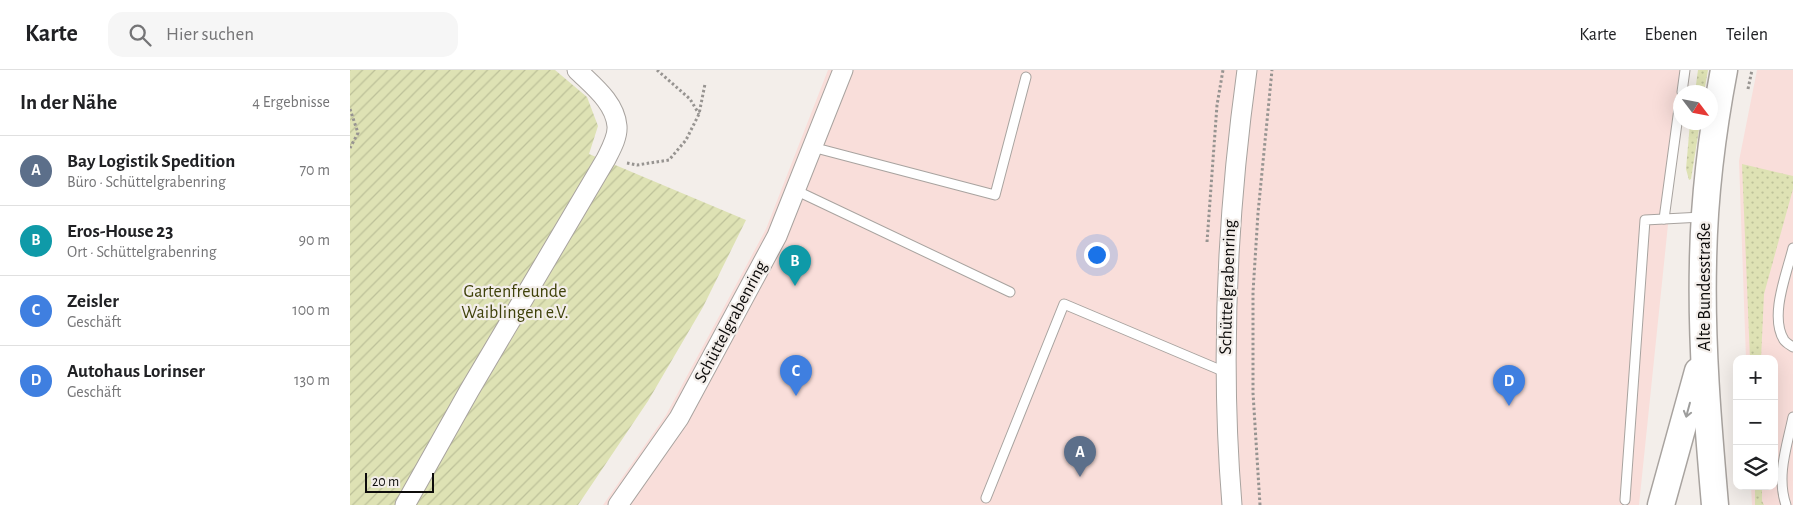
<!DOCTYPE html>
<html lang="de">
<meta charset="utf-8">
<style>
:root{--surface:#fff;--page:#f6f6f6;--text:#202124;--muted:#757577;--line:#e0e0e0;--accent:#b45309}
body{margin:0;font-family:"Alegreya Sans",sans-serif;background:var(--page);color:var(--text)}
.controls{position:absolute;right:15px;bottom:15px;display:grid;overflow:hidden;border-radius:10px;box-shadow:0 5px 20px #0002}
.controls button{width:45px;height:45px;display:grid;place-items:center;padding:0;border:0;border-bottom:1px solid var(--line);background:var(--surface);color:var(--text);font:25px sans-serif}
.compass{position:absolute;left:1323px;top:15px;width:45px;height:45px;border-radius:50%;background:var(--surface);box-shadow:0 5px 20px #0002;rotate:122deg}
.scale{position:absolute;left:15px;bottom:12px;width:69px;box-sizing:border-box;padding-left:5px;border:2px solid #0d0c0b;border-top:0;font-size:14px;line-height:18px;white-space:nowrap;color:#0d0c0b;-webkit-text-stroke:4px #f3eeea;paint-order:stroke}
.you{position:absolute;left:746px;top:184px;width:18px;height:18px;margin:-12px;border:4px solid #fff;border-radius:50%;background:#1a73e8;box-shadow:0 0 0 8px #1a73e833}
.badge{display:grid;place-items:center;width:32px;height:32px;border-radius:50%;background:var(--accent);color:#fff;font-size:16px;font-weight:700}
.pin{position:absolute;translate:-50% -41px;filter:drop-shadow(0 1px 2px #0008)}
.pin::after{content:'';position:absolute;top:26px;width:18px;height:15px;background:inherit;clip-path:polygon(0 0,100% 0,50% 100%)}
.list{margin:0;padding:0;list-style:none}
h2{display:flex;justify-content:space-between;align-items:center;height:65px;margin:0;padding:0 20px;font-size:21px}
h2 small{font-size:16px;font-weight:400;color:var(--muted)}
.list li{display:grid;grid-template-columns:32px 1fr auto;gap:15px;align-items:center;box-sizing:border-box;height:70px;padding:0 20px;border-top:1px solid var(--line)}
.list b{display:block;font-size:19px;white-space:nowrap}
.list p{margin:0;font-size:16px;white-space:nowrap;color:var(--muted)}
.list em{font-size:16px;font-style:normal;color:var(--muted)}
.icon{flex:none;width:28px;height:28px;fill:none;stroke:currentColor;stroke-width:2;stroke-linecap:round;stroke-linejoin:round}
.map{position:relative;flex:none;width:1443px;height:435px;overflow:hidden}
header{display:flex;align-items:center;gap:30px;box-sizing:border-box;height:70px;padding:0 25px;background:var(--surface);border-bottom:1px solid var(--line)}
header strong{font-size:24px}
nav{display:flex;gap:28px;margin-inline-start:auto;font-size:18px}
.search{width:350px;height:45px;background:var(--page);display:flex;align-items:center;gap:12px;box-sizing:border-box;padding:0 18px;border-radius:15px;color:var(--muted);font-size:19px}
main{display:flex}
aside{flex:1;background:var(--surface)}
.map>svg:first-child{display:block}
</style>
<header>
<strong>Karte</strong>
<div class="search"><svg class="icon" aria-label="search" viewBox="0 0 24 24"><circle cx="10" cy="10" r="6"/><path d="M15 15l6 6"/></svg>Hier suchen</div>
<nav><a>Karte</a><a>Ebenen</a><a>Teilen</a></nav>
</header>
<main>
<aside>
<h2>In der Nähe<small>4 Ergebnisse</small></h2>
<ul class="list">
<li><span class="badge" style="background:#5c6f8a">A</span><div><b>Bay Logistik Spedition</b><p>Büro · Schüttelgrabenring</p></div><em>70 m</em></li>
<li><span class="badge" style="background:#0f9aa8">B</span><div><b>Eros-House 23</b><p>Ort · Schüttelgrabenring</p></div><em>90 m</em></li>
<li><span class="badge" style="background:#3f7fe0">C</span><div><b>Zeisler</b><p>Geschäft</p></div><em>100 m</em></li>
<li><span class="badge" style="background:#3f7fe0">D</span><div><b>Autohaus Lorinser</b><p>Geschäft</p></div><em>130 m</em></li>
</ul>
</aside>
<div class="map">
<svg width="1443" height="435" viewBox="0 0 1443 435">
<defs>
<pattern id="grass-dots" width="8" height="8" patternUnits="userSpaceOnUse" patternTransform="scale(1.25)"><rect width="8" height="8" fill="#dee2b4"/><path d="M2 2h.1M6 6h.1" fill="none" stroke="#bdc199" stroke-width="1.8" stroke-linecap="round"/></pattern>
<pattern id="garden-furrows" width="10" height="10" patternUnits="userSpaceOnUse" patternTransform="scale(1.25)"><rect width="10" height="10" fill="#dee2b4"/><path d="M-1 1l2-2M0 10L10 0M9 11l2-2" fill="none" stroke="#bdc199"/></pattern>
</defs>
<rect width="100%" height="100%" fill="#f3eeea"/>
<g fill="#f9deda">
<path d="M478,0H1334L1289,435H253L316,345L416,159Z"/>
<path d="M1407,0H1443V435H1402L1401,416H1424V289H1396L1389,91Z"/>
</g>
<g fill="url(#grass-dots)">
<path d="M1348,0H1358L1354,22H1345Z"/>
<path d="M1340,53H1350L1341,109L1339,110L1336,99Z"/>
<path d="M1392,94L1443,106V119L1414,224L1411,289H1400Z"/>
<path d="M1405,416H1412V431L1414,435H1405Z"/>
</g>
<path fill="url(#garden-furrows)" d="M0,0H205L237,27L248,56L239,84L396,150L353,237L298,331L228,435H0Z"/>
<g fill="none" stroke-linecap="round" stroke-linejoin="round">
<defs>
<g id="lane">
<path d="M1332,22L1335,0"/>
<path d="M1330,31L1314,149L1352,147"/>
<path d="M462,77L645,125L676,7"/>
<path d="M445,120L660,222"/>
<path d="M1443,178C1437,203 1419,246 1434,270C1436,273 1440,275 1443,277"/>
<path d="M636,428L714,234L875,302"/>
<path d="M1275,430L1295,150L1314,149"/>
<path d="M1436,435C1426,406 1437,376 1443,347"/>
</g>
<g id="street">
<path d="M55,435L119,321L256,89C261,79 268,67 267,56C265,32 242,15 227,0"/>
<path d="M268,435L329,348L427,166L493,0"/>
<path d="M882,435C870,290 877,144 897,0"/>
</g>
<g id="secondary">
<path d="M1311,435L1348,301"/>
<path d="M1365,435C1358,354 1351,273 1353,192C1354,128 1362,63 1374,0"/>
</g>
</defs>
<use href="#lane" stroke="#a8a39f" stroke-width="11"/>
<use href="#street" stroke="#a8a39f" stroke-width="21"/>
<use href="#secondary" stroke="#a8a39f" stroke-width="29"/>
<g stroke="#979491" stroke-width="3" stroke-dasharray="2.5 2.5" stroke-linecap="butt">
<path d="M307,0L340,29L349,44"/>
<path d="M1398,19L1402,0"/>
<path d="M0,39L8,63L0,78"/>
<path d="M277,93L287,95L319,90L336,70L349,44L355,14"/>
<path d="M857,172L867,35L873,0"/>
<path d="M910,435L903,323V222L908,143L922,0"/>
</g>
<use href="#lane" stroke="#fff" stroke-width="9"/>
<use href="#street" stroke="#fff" stroke-width="19"/>
<use href="#secondary" stroke="#fff" stroke-width="26"/>
</g>
<defs><path id="oneway-shaft" d="M-6 0H5M1.5-3L5.5 0L1.5 3" fill="none" stroke-width="1.6" stroke-linecap="round" stroke-linejoin="round" transform="scale(1.25)"/></defs>
<use stroke="#9e9e9d" href="#oneway-shaft" transform="translate(1338 340) rotate(105)"/>
<g text-anchor="middle" dominant-baseline="central" stroke-width="4.5" stroke-linejoin="round" paint-order="stroke">
<g font-size="18" fill="#0d0c0b" stroke="#f3eeea">
<text transform="translate(878 217) rotate(-88)">Schüttelgrabenring</text>
<text transform="translate(1355 217) rotate(-90)">Alte Bundesstraße</text>
<text transform="translate(381 252) rotate(-62)">Schüttelgrabenring</text>
</g>
<g font-size="18" fill="#3f4109" stroke="#f3eeea">
<text x="165" y="222">Gartenfreunde<tspan x="165" dy="21">Waiblingen e.V.</tspan></text>
</g>
</g>
</svg>
<div class="controls">
<button>+</button>
<button>−</button>
<button><svg class="icon" aria-label="layers" viewBox="0 0 24 24"><path d="M12 4l9 5-9 5-9-5zM3 14l9 5 9-5"/></svg></button>
</div>
<svg class="compass" viewBox="-18 -18 36 36"><path d="M0-13l5 13h-10z" fill="#e53935"/><path d="M0 13l5-13h-10z" fill="#757577"/></svg>
<div class="scale">20 m</div>
<div class="you"></div>
<div class="pin badge" style="left:730px;top:407px;background:#5c6f8a">A</div>
<div class="pin badge" style="left:445px;top:216px;background:#0f9aa8">B</div>
<div class="pin badge" style="left:446px;top:326px;background:#3f7fe0">C</div>
<div class="pin badge" style="left:1159px;top:336px;background:#3f7fe0">D</div>
</div>
</main>
